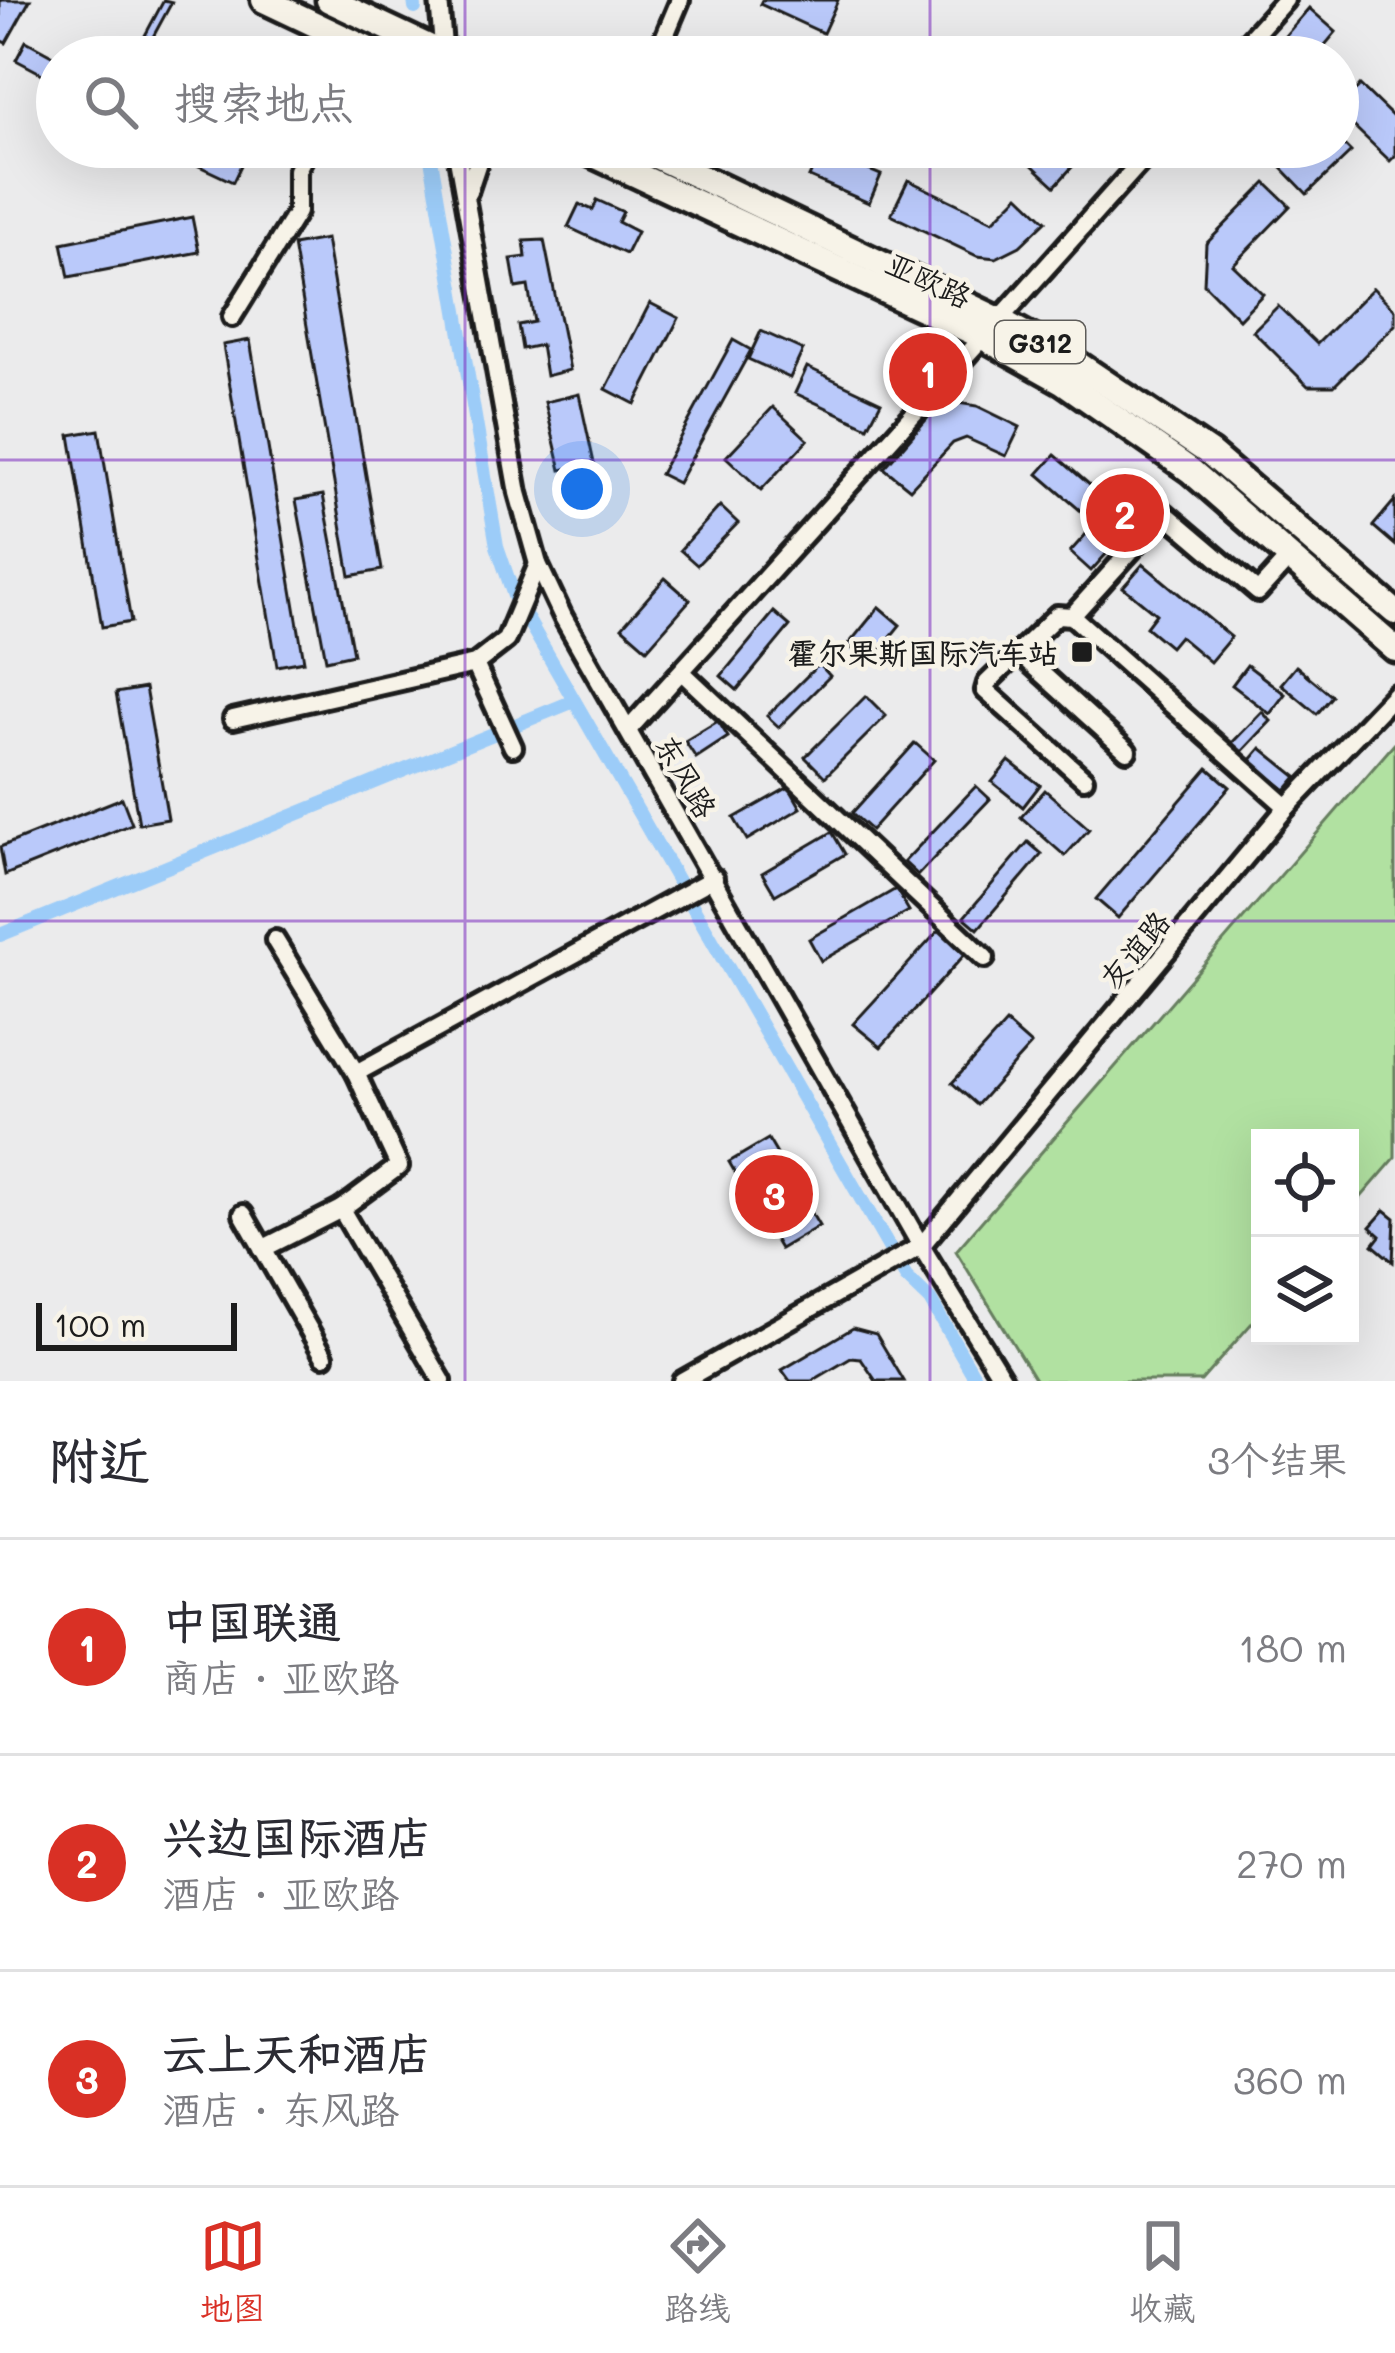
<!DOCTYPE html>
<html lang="zh">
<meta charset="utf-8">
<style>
:root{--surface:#fff;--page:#f7f7f7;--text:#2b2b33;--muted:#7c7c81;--line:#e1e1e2;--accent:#d93025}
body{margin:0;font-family:Mali,"LXGW WenKai TC",sans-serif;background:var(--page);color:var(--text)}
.controls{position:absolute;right:36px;bottom:36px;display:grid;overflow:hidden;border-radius:0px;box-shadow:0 12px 48px #0002}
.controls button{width:108px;height:108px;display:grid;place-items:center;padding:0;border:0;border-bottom:3px solid var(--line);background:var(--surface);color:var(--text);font:60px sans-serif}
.scale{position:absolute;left:36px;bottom:30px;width:201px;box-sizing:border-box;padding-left:12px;border:6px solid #1c1c1c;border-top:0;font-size:33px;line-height:42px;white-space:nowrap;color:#1c1c1c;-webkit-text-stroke:9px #f7f3e8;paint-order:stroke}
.you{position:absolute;left:582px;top:489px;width:42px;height:42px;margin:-30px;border:9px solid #fff;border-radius:50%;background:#1a73e8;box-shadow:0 0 0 18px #1a73e833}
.badge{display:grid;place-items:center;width:78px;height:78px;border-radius:50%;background:var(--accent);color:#fff;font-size:39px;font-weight:700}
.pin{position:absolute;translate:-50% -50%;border:6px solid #fff;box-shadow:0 3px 12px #0006}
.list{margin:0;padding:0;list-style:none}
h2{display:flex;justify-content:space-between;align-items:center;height:156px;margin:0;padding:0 48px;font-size:51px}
h2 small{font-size:39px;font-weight:400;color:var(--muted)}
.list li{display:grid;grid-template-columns:78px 1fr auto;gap:36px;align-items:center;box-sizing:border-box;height:216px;padding:0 48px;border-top:3px solid var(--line)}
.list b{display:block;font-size:45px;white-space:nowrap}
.list p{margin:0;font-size:39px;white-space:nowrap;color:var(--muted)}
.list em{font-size:39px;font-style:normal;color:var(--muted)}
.icon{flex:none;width:66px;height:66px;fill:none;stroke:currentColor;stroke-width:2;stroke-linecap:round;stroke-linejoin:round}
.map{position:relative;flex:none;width:1395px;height:1381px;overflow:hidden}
.search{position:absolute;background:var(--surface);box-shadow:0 12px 48px #0002;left:36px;right:36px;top:36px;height:132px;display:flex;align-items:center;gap:30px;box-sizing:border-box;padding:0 42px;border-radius:66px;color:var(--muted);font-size:45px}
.sheet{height:804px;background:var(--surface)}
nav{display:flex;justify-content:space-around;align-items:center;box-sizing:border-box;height:168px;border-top:3px solid var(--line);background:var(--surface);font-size:33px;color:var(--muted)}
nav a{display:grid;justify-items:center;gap:6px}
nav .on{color:var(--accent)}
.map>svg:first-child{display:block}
</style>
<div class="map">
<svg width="1395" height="1381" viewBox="0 0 1395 1381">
<rect width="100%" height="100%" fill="#ebebec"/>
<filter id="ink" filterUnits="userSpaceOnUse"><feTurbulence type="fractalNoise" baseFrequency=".00833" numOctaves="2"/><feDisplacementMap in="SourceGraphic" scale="24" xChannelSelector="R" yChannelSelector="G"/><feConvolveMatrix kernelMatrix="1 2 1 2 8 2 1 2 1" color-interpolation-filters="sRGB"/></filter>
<g filter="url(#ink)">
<path fill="#b1e1a1" stroke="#667e5e" stroke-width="3" d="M1395,743V1158L1350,1210V1138H1260V1314L1201,1381H1036L956,1251Z"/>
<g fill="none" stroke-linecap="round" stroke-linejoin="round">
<g stroke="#9cccf8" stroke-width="14">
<path d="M414,0L415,8"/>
<path d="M429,147L497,546L514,596L906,1277L930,1300L977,1381"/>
<path d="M0,935L574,701"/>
</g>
</g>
<g fill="#bac9fa" stroke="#1c1c1c" stroke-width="3">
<path d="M0,0H30L6,43L0,40Z"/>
<path d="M164,0L172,2L148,46L141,43Z"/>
<path d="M762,0H838L823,33L760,4Z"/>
<path d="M1309,8L1336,32L1315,57H1267Z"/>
<path d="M545,37L586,57H557L539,49Z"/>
<path d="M26,41L57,58L48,77L16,60Z"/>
<path d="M1360,85L1395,119V156L1390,161L1338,111Z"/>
<path d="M1338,139L1351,152L1307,194L1282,168L1303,147H1338Z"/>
<path d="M182,147H207L242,163L233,182L178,156Z"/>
<path d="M775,147H810L800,170L771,158Z"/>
<path d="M1046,147H1090L1055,186L1031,164Z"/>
<path d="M821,150L881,175L869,203L809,177Z"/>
<path d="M908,180L993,221L1019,195L1046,221L1020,246L996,258L977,256L891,215Z"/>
<path d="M1266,183L1290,206L1233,265L1263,294L1239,319L1204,284L1206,244Z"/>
<path d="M597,200L623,212L618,222L637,232L626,254L568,227L579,204L593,210Z"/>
<path d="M192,217L199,252L69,277L62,243Z"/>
<path d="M326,239L382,570L350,576L293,245Z"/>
<path d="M544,240L570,370L546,376L541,345L522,349L518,325L534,322L528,286L516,288L511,259L526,257L524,241Z"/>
<path d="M1373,288L1395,310V325L1334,386H1308L1253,331L1278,306L1317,344Z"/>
<path d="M650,303L679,318L635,404L606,389Z"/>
<path d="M761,331L803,350L790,378L748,359Z"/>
<path d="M250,340L304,661L277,666L223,345Z"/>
<path d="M733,340L751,350L678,483L660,474Z"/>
<path d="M807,367L881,402L868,427L795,393Z"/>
<path d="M579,394L594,463L561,470L545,402Z"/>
<path d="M952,402L977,406L1020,427L1006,456L966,438L953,443L910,489L884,468L932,413Z"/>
<path d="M773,407L808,440L761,490L726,457Z"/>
<path d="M99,430L131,622L102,627L70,435Z"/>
<path d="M1055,455L1106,499L1089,518L1038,474Z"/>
<path d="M323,495L353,654L326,660L296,500Z"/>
<path d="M1395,500V545L1373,526Z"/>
<path d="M720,506L738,523L697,565L680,550Z"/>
<path d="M1104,514L1125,533L1091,571L1070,552Z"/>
<path d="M1143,564L1231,637L1210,662L1179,636L1170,647L1146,627L1156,614L1123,587Z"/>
<path d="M665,578L690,600L647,649L622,627Z"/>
<path d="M879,607L900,625L869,663L848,645Z"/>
<path d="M774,612L790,626L737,690L721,676Z"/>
<path d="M819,664L830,676L779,727L767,716Z"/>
<path d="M1247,665L1285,694L1270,714L1232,685Z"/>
<path d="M1296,666L1332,696L1317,714L1281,684Z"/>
<path d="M145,688L168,819L139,824L116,693Z"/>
<path d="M866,696L886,716L825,777L805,757Z"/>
<path d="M1262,712L1271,721L1240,754L1230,745Z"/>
<path d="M718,721L728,737L696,758L685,741Z"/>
<path d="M915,743L934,760L871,830L852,813Z"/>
<path d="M1261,748L1297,777L1286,790L1250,761Z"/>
<path d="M1009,761L1040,785L1023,807L992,782Z"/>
<path d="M1208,768L1230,787L1118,918L1096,899Z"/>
<path d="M976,786L990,799L918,875L904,862Z"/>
<path d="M789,787L801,808L747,840L734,818Z"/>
<path d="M1045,790L1089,829L1065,856L1021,817Z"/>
<path d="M122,798L132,824L5,875L0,847Z"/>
<path d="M832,832L845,854L775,895L762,873Z"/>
<path d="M1028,842L1042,854L978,929L964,917Z"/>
<path d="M896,889L909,911L821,961L809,939Z"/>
<path d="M941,928L967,952L881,1047L853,1024Z"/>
<path d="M1006,1023L1031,1045L977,1105L952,1083Z"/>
<path d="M768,1139L819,1226L780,1249L729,1162Z"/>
<path d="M1385,1210L1395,1218L1393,1262L1373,1245L1380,1236L1370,1227Z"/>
<path d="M853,1328L876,1334L904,1381H876L861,1359L851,1358L812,1381H790L782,1370Z"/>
</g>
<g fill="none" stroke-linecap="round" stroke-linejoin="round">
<defs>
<g id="minor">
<path d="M439,0L444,57"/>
<path d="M656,57L680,0"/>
<path d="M1234,57L1285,0"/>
<path d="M456,147L518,493L538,564L563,617L921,1246L1004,1381"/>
<path d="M468,192L483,147"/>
<path d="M232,317L297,212V170L309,147"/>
<path d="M999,320L1154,147"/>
<path d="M1072,616L1165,513L1258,592L1288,559"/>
<path d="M1018,652L1127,751"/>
<path d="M475,664L513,747"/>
<path d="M683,673L985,958"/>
<path d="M233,719L475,664L506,640L538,564"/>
<path d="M629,729L983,337"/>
<path d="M1084,779L985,690L987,683L1057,615L1072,616L1287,807"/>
<path d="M356,1073L714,878"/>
<path d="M341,1209L442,1381"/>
<path d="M243,1214L324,1356"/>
<path d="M262,1249L341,1209L399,1166L356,1073L275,940"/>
<path d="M682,1381L921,1246L1287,807L1395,694"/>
</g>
<g id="highway">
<path d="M264,0L384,57"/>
<path d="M329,0L450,57"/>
<path d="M577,147L983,337L1062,381L1191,471L1395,649"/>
<path d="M637,147L999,320L1073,361L1211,454L1395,612"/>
</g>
</defs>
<use href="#minor" stroke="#1c1c1c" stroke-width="26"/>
<use href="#highway" stroke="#1c1c1c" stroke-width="33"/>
<use href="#minor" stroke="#f7f3e8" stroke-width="16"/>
<use href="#highway" stroke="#f7f3e8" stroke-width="24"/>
</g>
</g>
<path fill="none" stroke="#7b2cbf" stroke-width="3" stroke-opacity="0.55" d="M465,0V57M930,0V57M465,147V1381M930,147V1381M0,460H1395M0,921H1395"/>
<rect fill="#1c1c1c" stroke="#f7f3e8" stroke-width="4.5" x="1070" y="640" width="24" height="24" rx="6"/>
<g text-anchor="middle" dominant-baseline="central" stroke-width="9" stroke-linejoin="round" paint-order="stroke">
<rect fill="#f7f3e8" stroke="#5e5c59" stroke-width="3" x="995" y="321" width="90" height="42" rx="9"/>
<g font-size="27" font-weight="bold" fill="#1c1c1c">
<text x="1040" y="342">G312</text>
</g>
<g font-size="30" fill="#1c1c1c" stroke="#f7f3e8">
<text transform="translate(929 279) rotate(25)">亚欧路</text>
<text transform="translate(687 776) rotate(60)">东风路</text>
<text transform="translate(1134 949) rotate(-50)">友谊路</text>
</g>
<g font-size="30" font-weight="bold" fill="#1c1c1c" stroke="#f7f3e8" text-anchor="end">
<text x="1058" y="652">霍尔果斯国际汽车站</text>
</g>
</g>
</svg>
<div class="controls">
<button><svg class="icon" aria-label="locate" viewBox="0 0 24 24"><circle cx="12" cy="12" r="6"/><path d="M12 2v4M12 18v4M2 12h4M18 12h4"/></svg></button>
<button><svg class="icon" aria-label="layers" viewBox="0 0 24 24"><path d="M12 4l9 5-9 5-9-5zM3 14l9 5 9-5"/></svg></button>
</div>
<div class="scale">100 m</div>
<div class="you"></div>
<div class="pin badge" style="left:928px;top:372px">1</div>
<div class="pin badge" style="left:1125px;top:513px">2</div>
<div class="pin badge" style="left:774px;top:1194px">3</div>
<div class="search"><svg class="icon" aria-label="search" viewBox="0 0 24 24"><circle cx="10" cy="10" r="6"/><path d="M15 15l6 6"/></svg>搜索地点</div>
</div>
<section class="sheet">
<h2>附近<small>3个结果</small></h2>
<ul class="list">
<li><span class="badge">1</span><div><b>中国联通</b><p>商店 · 亚欧路</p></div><em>180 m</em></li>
<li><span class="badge">2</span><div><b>兴边国际酒店</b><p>酒店 · 亚欧路</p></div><em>270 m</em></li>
<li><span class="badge">3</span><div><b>云上天和酒店</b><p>酒店 · 东风路</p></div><em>360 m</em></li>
</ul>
</section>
<nav>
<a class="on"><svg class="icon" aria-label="map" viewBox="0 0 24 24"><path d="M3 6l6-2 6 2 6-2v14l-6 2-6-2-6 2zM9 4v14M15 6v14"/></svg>地图</a>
<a><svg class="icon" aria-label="directions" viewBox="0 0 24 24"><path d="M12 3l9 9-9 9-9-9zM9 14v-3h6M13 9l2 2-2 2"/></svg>路线</a>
<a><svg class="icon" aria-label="saved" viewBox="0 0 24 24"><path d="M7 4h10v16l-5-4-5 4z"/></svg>收藏</a>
</nav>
